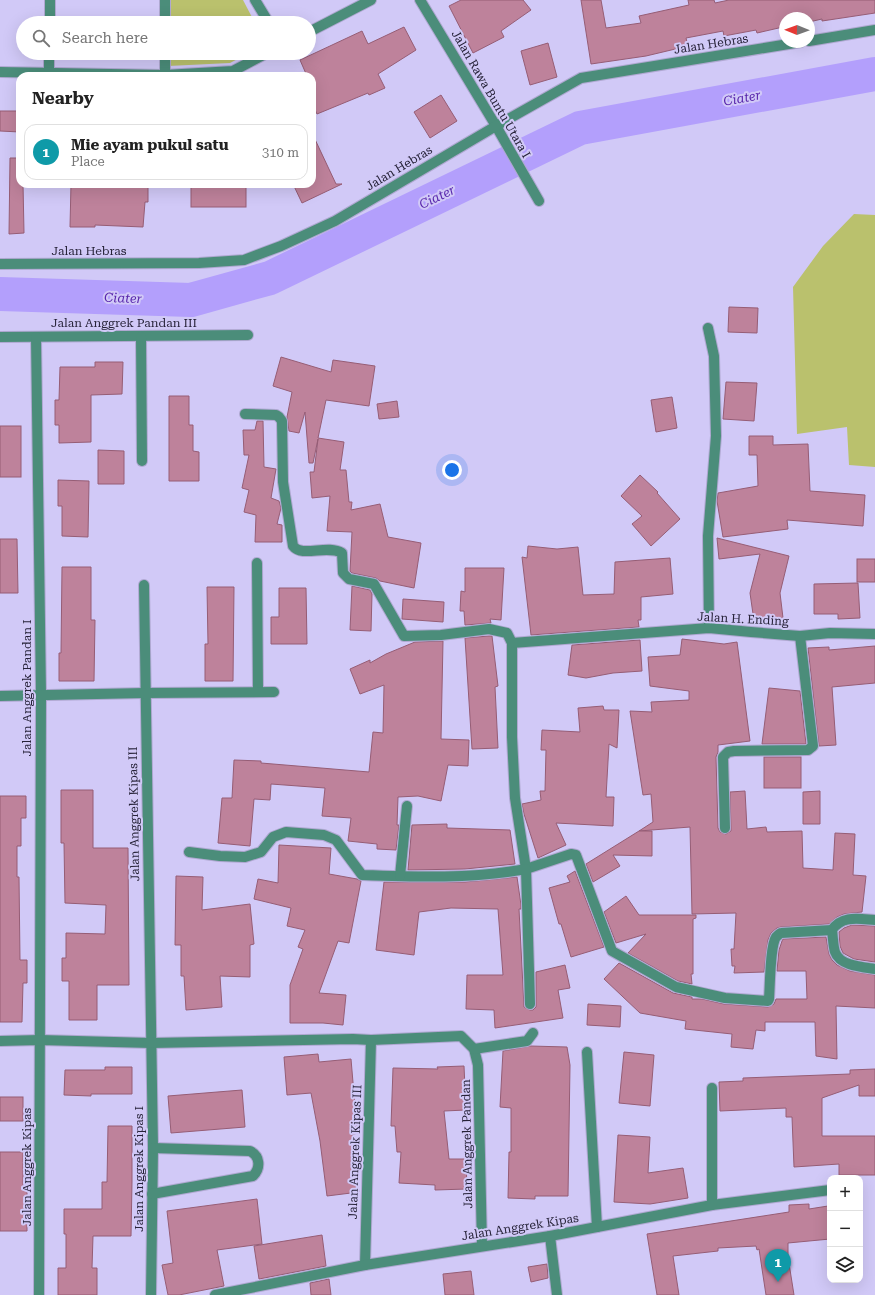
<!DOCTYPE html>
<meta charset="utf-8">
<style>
:root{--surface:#fff;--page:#f2f2f2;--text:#222;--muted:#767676;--line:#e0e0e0;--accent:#1a73e8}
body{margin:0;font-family:"Roboto Serif",serif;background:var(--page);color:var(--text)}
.controls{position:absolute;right:12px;bottom:12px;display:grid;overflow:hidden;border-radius:8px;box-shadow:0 4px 16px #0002}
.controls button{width:36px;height:36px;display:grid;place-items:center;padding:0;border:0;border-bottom:1px solid var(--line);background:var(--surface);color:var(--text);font:20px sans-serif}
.compass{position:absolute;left:779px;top:12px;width:36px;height:36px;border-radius:50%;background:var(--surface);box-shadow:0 4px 16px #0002;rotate:271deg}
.you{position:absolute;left:452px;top:470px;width:14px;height:14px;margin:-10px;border:3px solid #fff;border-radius:50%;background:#1a73e8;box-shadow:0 0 0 6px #1a73e833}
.badge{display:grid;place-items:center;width:26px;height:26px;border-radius:50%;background:var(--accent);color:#fff;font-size:13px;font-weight:700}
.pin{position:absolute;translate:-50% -33px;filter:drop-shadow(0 1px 2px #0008)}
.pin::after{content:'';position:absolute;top:21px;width:14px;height:12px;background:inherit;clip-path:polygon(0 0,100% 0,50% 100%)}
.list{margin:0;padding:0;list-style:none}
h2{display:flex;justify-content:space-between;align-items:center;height:52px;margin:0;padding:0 16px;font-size:17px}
h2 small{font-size:13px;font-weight:400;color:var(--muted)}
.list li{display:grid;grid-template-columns:26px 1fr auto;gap:12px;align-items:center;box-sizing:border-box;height:56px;margin:0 8px 8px;padding:0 8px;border:1px solid var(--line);border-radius:12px}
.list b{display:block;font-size:15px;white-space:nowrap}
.list p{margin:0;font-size:13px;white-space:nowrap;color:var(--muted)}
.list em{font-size:13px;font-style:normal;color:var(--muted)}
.icon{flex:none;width:22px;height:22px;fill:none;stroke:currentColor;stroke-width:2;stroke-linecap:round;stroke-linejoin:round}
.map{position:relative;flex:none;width:875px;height:1295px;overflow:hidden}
.search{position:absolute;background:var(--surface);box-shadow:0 4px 16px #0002;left:16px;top:16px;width:300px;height:44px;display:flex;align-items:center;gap:10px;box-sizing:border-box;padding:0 14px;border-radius:22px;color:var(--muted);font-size:15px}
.panel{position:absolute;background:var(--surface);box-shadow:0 4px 16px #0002;left:16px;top:72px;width:300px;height:116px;border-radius:12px}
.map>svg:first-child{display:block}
</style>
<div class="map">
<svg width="875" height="1295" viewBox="0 0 875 1295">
<rect width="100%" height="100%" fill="#d1c9f7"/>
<g fill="#bac16d">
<path d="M169,0H243L255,23H169Z"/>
<path d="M168,53H249L230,63L168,66Z"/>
<path d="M854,214L875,215V467L849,465L847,427L797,434L793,287L823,246Z"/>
</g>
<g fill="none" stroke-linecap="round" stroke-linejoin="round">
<path stroke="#b39ffc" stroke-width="34" d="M0,294L191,300L270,278L580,128L875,74"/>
</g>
<g fill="#be829b" stroke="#965d75">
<path d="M461,0H523L531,10L501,31L504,37L473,53L449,6Z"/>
<path d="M581,0H601L606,28L641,23L639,16L689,5L688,0H714L715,3L729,0H875V13L822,21V19L809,22V18H785V28L784,29L783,27L757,33L756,30L724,36L723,31L686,38L688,46L646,56L591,64Z"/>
<path d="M404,27L416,50L378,74L385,88L369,95L368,93L317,114L312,103V76H307L300,60L362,31L368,44Z"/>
<path d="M548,43L557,77L530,85L521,51Z"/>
<path d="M441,95L457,121L430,138L414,112Z"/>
<path d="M0,111H20V132L0,131Z"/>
<path d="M312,133L336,184H342L302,203L293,184H312Z"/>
<path d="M10,158H20V184H23L24,233L9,234Z"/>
<path d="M71,184H148V202H145L143,227L95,225V227H70Z"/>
<rect x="191" y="184" width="55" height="23"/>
<path d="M729,307L758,308L757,333L728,332Z"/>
<path d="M281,357L331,372L333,360L375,366L369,406L326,400L318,438L344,442L340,470H346L349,502H352L351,510L380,504L388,537L421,543L414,588L380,581L376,578L352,573L350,571L352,532L327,531L330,496L312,498L310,472H314L318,439L313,463H309L305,412L299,433L289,431L287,417L292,392L273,386Z"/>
<path d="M95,362H123L122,394L91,395V442L59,443V425H55V400H59L60,367H95Z"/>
<path d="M726,382L757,383L754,421L723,419Z"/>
<path d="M169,396H189V425H193V451L199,452V481H169Z"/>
<path d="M672,397L677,428L656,432L651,400Z"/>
<path d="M397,401L399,417L379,419L377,404Z"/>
<path d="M257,421H263L264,467L276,469L271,498L279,501L281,508L277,524L282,525V542H255L256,515L244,512L249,490L242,488L249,455H244L243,430H255Z"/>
<rect x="0" y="426" width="21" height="51"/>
<path d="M749,436H773V445L808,444L810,491L865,495L863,526L787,520L788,529L723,537L717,501L718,493L758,486L757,455H749Z"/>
<path d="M98,450L124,451V484H98Z"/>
<path d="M640,475L658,492L657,493L680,519L651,546L632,524L642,516L621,496Z"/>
<path d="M58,480L89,481L88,537L62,536V506H58Z"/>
<path d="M717,538L789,556L780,593L783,618L754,621L750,593L760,554L719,559Z"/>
<path d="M0,539H17L18,593H0Z"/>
<path d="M528,546L557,549L578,547L583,595L614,594L615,562L670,558L673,594L641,597V620H638L639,627L531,635L522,557L527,558Z"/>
<rect x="857" y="559" width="18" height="23"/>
<path d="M62,567H91V620H95L94,681H59V653H61Z"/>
<path d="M465,568H504L501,620L490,619L491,623L465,625L464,611H460L461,591L465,592Z"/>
<path d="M858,583L860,618L838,619V614H814V584Z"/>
<path d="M352,586L370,590L372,594L371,631L350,630Z"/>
<path d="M207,587H234L233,681H205V644H208Z"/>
<path d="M279,588H306L307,644H271V617H279Z"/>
<path d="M403,599L444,602L443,622L402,619Z"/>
<path d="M489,636H492L498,686L495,687L498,748L472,749L465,638Z"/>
<path d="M682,639L724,644L737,642L750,741L718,745V752L716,757L718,828L720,832L726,834L731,831L730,792L745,791L747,829L766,827L767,832L802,831L803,868L833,870L835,833L855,834L853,875L866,876L862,912L844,914L837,917L829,924L781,927L777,928L771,933L768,940L764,972L734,973L735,966H732L731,949H734L736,913L692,914L690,827L639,831L653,822L651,794L643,795L630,711L652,712L651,702L689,700V691L650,686L648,657L680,655Z"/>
<path d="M640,640L642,671L613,673L586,678L568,675L572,645Z"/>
<path d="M443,641L441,739L469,740L468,766L448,765L441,801L418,796L398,797L397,825H399L396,850L377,849V844L348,841L351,818L322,816L325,788L271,784L270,800L254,799L250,846L218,843L222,798H232L234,760L261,761V763L369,772L373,732L383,733L384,685L360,694L350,669L370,660V663L386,654L415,642Z"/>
<path d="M875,646V683L832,687L836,745L819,746L808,648L829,647V650Z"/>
<path d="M769,688L800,691L806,744H762Z"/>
<path d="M603,706L604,710H619L617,748L609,744L606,797H614L613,826L556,823L566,845L538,858L524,814L522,804L541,800L540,791H545L546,750H541L542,730L580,732L578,708Z"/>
<rect x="764" y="757" width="37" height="31"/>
<path d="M61,790H93V848H128L129,985H97V1020H69V981H62V958H66V933L105,934L106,905L65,903L64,843H61Z"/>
<path d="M820,791V824H803V792Z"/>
<path d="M0,796H26V818H21V846H17V877H19L20,960H27V983H23L22,1022H0Z"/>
<path d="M447,824V828L510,830L515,864L465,869L408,870L412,825Z"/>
<path d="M639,831H652V856L613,855L620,866L593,882L586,864Z"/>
<path d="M279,845L331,848L329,874L357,879L361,881L349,943L338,941L319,993L346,995L343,1025L323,1023H290V985L303,949L298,947L305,930L287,926L291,908L254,899L258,879L278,883Z"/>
<path d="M575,871L604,947L571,957L561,924H559L549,888L570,882L567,876Z"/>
<path d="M176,876L203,877L202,910L250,904L254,944L250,945V977L220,976L222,1007L186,1010L184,976H181V945H175Z"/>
<path d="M517,877L521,905V909H519L524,1007L530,1010H533L536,1007V972L565,965L570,988L558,990L563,1018L495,1028L494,1010L466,1009L467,975H503L498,909L451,908L419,912L414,955L376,950L384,882H465Z"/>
<path d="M626,896L639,915H696V918L693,919V974H691L692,984L678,981L628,953L646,934L616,943L604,912Z"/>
<path d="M852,925L875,926V962L854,959L843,953L840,946L839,932L844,928Z"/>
<path d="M826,937L829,954L832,960L837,965L850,971L875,975V1008L836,1006L837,1059L816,1056L815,1022H765V1031L756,1030L753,1049L731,1047L732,1034L685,1029L686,1021L640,1013L604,979L619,963L673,993L692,997V999H702L724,1004L768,1007L774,1004L776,999H807L806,971H777L779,950L782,941L783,939Z"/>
<path d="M588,1004L621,1006L620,1027L587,1025Z"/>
<path d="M530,1046L567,1047L570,1065L568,1196H535V1199L508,1198L509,1152H511V1108L500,1107L503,1051Z"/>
<path d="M624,1052L654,1055L650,1106L619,1103Z"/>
<path d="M318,1054L319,1062L351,1059L355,1106L360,1133L352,1134L359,1192L327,1196L320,1141L311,1093L287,1095L284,1057Z"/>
<path d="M464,1066L466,1110L444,1111L449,1159H466L467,1189L435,1190V1185L399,1183L401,1152H397L395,1126H391L393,1068L438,1069L437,1067Z"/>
<path d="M105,1067H132V1094H91V1096L64,1095L65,1070H105Z"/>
<path d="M875,1069V1096H859V1085L822,1098V1136H875V1175H839V1164L794,1167L792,1117H786V1108L720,1111L719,1082L743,1081V1078L850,1074V1070Z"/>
<path d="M242,1090L245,1127L171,1133L168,1096Z"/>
<rect x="0" y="1097" width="23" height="24"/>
<path d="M108,1126H132V1182L131,1236H93L92,1268H97V1295H58V1268H66V1234H64V1209H102V1182H107Z"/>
<path d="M618,1135L650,1137L648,1173L683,1168L688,1198L650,1204L614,1202Z"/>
<path d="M0,1152H23V1186H27V1231H0Z"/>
<path d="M257,1199L262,1244L217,1250L224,1286L179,1295H168L162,1265L173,1263L167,1211Z"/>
<path d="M809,1204V1209L828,1206L830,1239L788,1243V1257L794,1295H766L759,1249L757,1250L756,1246L718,1248V1251L673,1256L679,1295H657L647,1234L789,1212V1205Z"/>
<path d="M322,1235L326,1266L259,1279L254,1246Z"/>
<path d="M547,1264L548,1278L531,1282L528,1267Z"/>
<path d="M471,1271L474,1295H445L443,1274Z"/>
<path d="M329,1279L331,1295H311L310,1283Z"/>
</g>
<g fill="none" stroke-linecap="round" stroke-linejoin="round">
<defs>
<g id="minor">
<path d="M255,0L269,23"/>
<path d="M420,0L496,126L539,201"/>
<path d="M50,23V0"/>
<path d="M165,23V0"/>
<path d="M309,32L371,0"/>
<path d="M809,41L875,30"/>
<path d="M0,72L165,75L233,71L267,53"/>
<path d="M49,73V53"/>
<path d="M165,75V53"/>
<path d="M0,264L199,263L244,260L281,246L335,221L496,126L581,78L801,42"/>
<path d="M708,328L714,356L716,436L708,536L709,628"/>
<path d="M0,337L248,335"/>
<path d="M36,337L41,695L39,1295"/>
<path d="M141,337L142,461"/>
<path d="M245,414L276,415L279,417L282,421L283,482L293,546C302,558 327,544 342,553L343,573L349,579L374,584L404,636L441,635L489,629L507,633L512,643V737L515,798L526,869L571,854L576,855L612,951L676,987L725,998L768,1001L769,999C770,987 770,946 776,937C777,936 780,933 781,933L832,930"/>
<path d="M257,563L258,691"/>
<path d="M144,585L153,1148L151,1295"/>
<path d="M512,643L709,628L751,632L800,636L830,633L875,634"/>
<path d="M0,696L145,693L274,692"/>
<path d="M725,828L723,757L728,752L734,751L808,750L813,746L800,636"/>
<path d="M189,852L220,856L245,857L261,852L273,837L286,832L324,835L336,840L362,875C417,877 472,879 526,869L530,1004"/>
<path d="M400,876L407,806"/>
<path d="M875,920C859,919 842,915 832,930C833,937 833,946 835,952C840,966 862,967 875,969"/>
<path d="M0,1041L40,1040L151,1043L353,1039L371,1040L461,1036L474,1049L478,1065L482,1246"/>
<path d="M474,1049L527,1041L533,1033"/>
<path d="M587,1052L597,1227"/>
<path d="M152,1194L253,1176C261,1168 260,1156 250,1151L153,1148"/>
<path d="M712,1205V1088"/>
<path d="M550,1236L557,1295"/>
<path d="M365,1265L371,1040"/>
<path d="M215,1295L365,1265L550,1236L712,1205L830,1190"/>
</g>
</defs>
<use href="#minor" stroke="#afa8d1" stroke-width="12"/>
<use href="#minor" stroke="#4b8d7a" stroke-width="10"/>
</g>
<g text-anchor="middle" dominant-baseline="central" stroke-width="4" stroke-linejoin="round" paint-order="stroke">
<g font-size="12" fill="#262238" stroke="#d1c9f7">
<text transform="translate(711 44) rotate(-9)">Jalan Hebras</text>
<text transform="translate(491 94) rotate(60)">Jalan Rawa Buntu Utara I</text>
<text transform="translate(399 168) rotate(-31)">Jalan Hebras</text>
<text x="89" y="251">Jalan Hebras</text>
<text x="124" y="323">Jalan Anggrek Pandan III</text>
<text transform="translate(743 619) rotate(3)">Jalan H. Ending</text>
<text transform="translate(27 688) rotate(-90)">Jalan Anggrek Pandan I</text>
<text transform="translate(134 814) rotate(-91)">Jalan Anggrek Kipas III</text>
<text transform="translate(467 1144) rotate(-91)">Jalan Anggrek Pandan</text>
<text transform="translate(355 1152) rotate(-88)">Jalan Anggrek Kipas III</text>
<text transform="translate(27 1167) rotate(-90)">Jalan Anggrek Kipas</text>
<text transform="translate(139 1169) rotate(-90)">Jalan Anggrek Kipas I</text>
<text transform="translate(520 1227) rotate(-9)">Jalan Anggrek Kipas</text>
</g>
<g font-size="13" font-style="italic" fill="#5826ac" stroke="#d1c9f7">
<text transform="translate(742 98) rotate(-10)">Ciater</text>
<text transform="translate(437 197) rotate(-26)">Ciater</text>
<text transform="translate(123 298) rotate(2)">Ciater</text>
</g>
</g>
</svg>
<div class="controls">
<button>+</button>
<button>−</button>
<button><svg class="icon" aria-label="layers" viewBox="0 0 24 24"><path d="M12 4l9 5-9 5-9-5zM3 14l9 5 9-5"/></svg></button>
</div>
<svg class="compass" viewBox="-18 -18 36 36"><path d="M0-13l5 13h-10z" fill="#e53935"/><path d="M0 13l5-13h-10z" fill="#767676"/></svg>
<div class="you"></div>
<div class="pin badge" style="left:778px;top:1282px;background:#0f9aa8">1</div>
<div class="search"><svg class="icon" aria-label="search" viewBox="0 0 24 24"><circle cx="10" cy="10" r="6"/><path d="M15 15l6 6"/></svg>Search here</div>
<section class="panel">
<h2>Nearby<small></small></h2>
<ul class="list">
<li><span class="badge" style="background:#0f9aa8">1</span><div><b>Mie ayam pukul satu</b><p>Place</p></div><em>310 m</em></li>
</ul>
</section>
</div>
